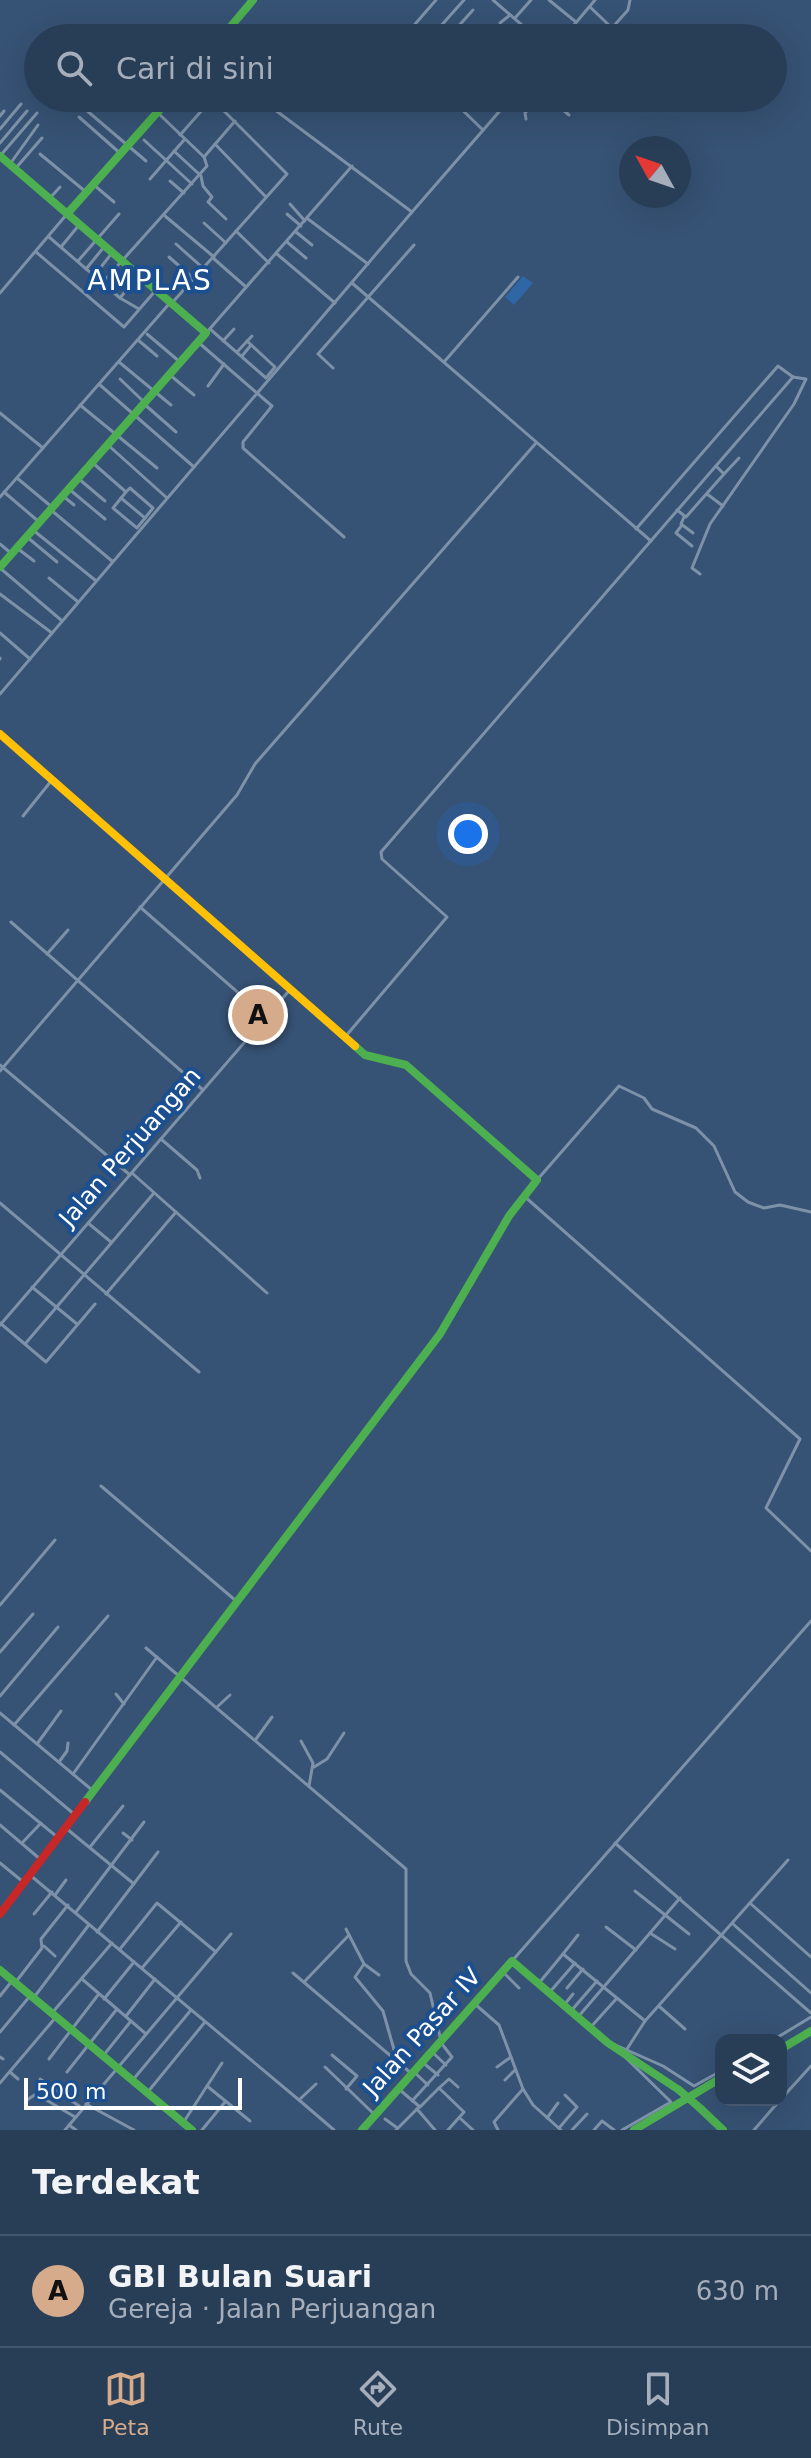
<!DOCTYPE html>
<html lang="id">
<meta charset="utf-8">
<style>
:root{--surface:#283e57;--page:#344961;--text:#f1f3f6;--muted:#a5aeba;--line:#44576d;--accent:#d6ab8b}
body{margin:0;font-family:"DejaVu Sans",sans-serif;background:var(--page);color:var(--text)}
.controls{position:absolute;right:24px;bottom:24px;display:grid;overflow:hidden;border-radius:16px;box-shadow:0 8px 32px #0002}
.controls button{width:72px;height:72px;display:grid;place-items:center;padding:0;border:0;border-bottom:2px solid var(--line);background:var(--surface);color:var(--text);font:40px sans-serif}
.compass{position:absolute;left:619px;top:136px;width:72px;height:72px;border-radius:50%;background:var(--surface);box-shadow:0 8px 32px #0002;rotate:310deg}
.scale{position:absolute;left:24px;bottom:20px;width:218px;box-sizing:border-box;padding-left:8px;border:4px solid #fff;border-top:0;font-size:22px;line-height:28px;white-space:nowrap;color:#fff;-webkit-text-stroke:6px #1b4f8f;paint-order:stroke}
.you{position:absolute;left:468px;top:834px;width:28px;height:28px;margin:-20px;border:6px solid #fff;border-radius:50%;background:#1a73e8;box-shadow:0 0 0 12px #1a73e833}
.badge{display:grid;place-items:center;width:52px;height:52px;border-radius:50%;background:var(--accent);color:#111;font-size:26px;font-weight:700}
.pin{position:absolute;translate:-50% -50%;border:4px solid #fff;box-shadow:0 2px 8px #0006}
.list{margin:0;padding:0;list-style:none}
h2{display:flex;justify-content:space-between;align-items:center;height:104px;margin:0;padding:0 32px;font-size:34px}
h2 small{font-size:26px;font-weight:400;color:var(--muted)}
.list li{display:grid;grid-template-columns:52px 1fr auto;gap:24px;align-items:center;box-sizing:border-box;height:112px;padding:0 32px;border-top:2px solid var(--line)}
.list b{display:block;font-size:30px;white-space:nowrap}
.list p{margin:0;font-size:26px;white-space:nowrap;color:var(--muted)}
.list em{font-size:26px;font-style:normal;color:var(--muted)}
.icon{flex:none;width:44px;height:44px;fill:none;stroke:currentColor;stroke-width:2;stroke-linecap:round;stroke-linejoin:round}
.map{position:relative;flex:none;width:811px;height:2130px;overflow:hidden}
.search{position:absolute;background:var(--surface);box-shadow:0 8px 32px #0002;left:24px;right:24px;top:24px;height:88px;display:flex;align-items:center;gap:20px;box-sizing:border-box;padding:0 28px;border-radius:44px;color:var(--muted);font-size:30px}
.sheet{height:216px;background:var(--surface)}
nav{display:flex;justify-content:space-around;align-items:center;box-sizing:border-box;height:112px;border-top:2px solid var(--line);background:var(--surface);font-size:22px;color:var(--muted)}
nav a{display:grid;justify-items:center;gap:4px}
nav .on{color:var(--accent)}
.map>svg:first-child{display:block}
</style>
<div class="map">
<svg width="811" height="2130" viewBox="0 0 811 2130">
<rect width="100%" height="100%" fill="#365274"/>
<path fill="#2f66a5" d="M523,276L533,283L514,305L505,297Z"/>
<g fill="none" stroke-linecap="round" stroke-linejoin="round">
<g stroke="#7d92a8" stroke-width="3">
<path d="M493,0L537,38"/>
<path d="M549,0L576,22"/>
<path d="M590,7L612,28"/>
<path d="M515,18L531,0"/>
<path d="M500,23L510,15"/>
<path d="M403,38L436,0"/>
<path d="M430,38L464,0"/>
<path d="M463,38L455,30L473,10"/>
<path d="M563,38L595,0"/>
<path d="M603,38L628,10L630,0"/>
<path d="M72,98L146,161"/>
<path d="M450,98L483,130"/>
<path d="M524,98L532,104"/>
<path d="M549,98L569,115"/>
<path d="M0,116L4,111"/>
<path d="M79,117L121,154"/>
<path d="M526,119L525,113L537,98"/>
<path d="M0,129L21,104"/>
<path d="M144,140L192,184"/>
<path d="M0,143L27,111"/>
<path d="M215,144L265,196"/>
<path d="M174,151L200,175"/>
<path d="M40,154L86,192"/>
<path d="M0,156L37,113"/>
<path d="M204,157L235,121"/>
<path d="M10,164L38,125"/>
<path d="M15,169L42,138"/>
<path d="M201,176L203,186L212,197L208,202L226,219"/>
<path d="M150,179L184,140"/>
<path d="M170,181L184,193"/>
<path d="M94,185L114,202"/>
<path d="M50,198L60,187"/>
<path d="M290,204L305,221"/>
<path d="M412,212L511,98"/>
<path d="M287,214L301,226"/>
<path d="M165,216L214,257"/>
<path d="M308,219L368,264"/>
<path d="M204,223L226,243"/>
<path d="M236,231L269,263"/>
<path d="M296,232L312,245"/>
<path d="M49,237L120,298L139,309"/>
<path d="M287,242L306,258"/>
<path d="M176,244L203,268"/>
<path d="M61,247L79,225"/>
<path d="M36,252L124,327L156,290"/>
<path d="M277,254L335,303"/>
<path d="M169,257L194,279"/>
<path d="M213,258L246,287"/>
<path d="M78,261L119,214"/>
<path d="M101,267L112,253"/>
<path d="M86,269L104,247"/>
<path d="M103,282L207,166L204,157L159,114"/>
<path d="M352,283L651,541"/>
<path d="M111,290L129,268"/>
<path d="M0,293L67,214"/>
<path d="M120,298L138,276"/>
<path d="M172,303L287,174L212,99L180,135"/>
<path d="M210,329L266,378L275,367L247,341"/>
<path d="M207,332L352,166"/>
<path d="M147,334L180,362"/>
<path d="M138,340L157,356"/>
<path d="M223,341L234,329"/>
<path d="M198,342L272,406L243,442V448L344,537"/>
<path d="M237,352L252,336"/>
<path d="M242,356L251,345"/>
<path d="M119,362L171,405"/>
<path d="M444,362L518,277"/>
<path d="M333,368L318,354L414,245"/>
<path d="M170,375L194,395"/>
<path d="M120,379L143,401"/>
<path d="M100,385L194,467"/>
<path d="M208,386L224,364"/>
<path d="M143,403L176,432"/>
<path d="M80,405L157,468"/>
<path d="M0,413L43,448"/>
<path d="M108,445L167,498"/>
<path d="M94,464L126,492L113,508L137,528L153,508L130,488L126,492"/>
<path d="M716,466L724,474L739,458"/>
<path d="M17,478L53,508"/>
<path d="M79,479L105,501"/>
<path d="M69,489L105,519"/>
<path d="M4,492L38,521"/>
<path d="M707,494L723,506"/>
<path d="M63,496L74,505"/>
<path d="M0,497L169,304"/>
<path d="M121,498L145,518"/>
<path d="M51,510L112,561"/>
<path d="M677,510L686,517L724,474"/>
<path d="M684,517L681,524L693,533"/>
<path d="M682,525L676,533L692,546"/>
<path d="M636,529L778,366L793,377"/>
<path d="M33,530L95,580"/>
<path d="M27,537L57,562"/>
<path d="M0,544L12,554"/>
<path d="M17,548L34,561"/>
<path d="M0,568L61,620"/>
<path d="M49,578L77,601"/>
<path d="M0,594L52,633"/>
<path d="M0,633L30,659"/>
<path d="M0,659V658"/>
<path d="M0,694L412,212L259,98"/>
<path d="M23,816L52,780"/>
<path d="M140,907L266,1017"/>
<path d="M11,922L203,1090"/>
<path d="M47,954L68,930"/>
<path d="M345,1037L447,917L382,859L381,852L793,377L806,379L794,404L710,524L692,568L700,574"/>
<path d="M0,1065L130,1175"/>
<path d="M0,1071L237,795L255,764L536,443"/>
<path d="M161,1139L197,1170L200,1178"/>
<path d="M132,1173L267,1293"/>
<path d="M537,1180L619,1086L644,1098L652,1109L696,1128L714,1146L735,1192L748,1202L764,1208L780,1205L811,1212"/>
<path d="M524,1196L800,1439L766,1508L811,1551"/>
<path d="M0,1203L199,1372"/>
<path d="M88,1223L111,1242"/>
<path d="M32,1287L77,1324"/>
<path d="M106,1294L176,1212"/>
<path d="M0,1323L46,1362L95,1304"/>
<path d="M0,1325L288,992"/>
<path d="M25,1344L154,1193"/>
<path d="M101,1486L235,1600"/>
<path d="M0,1605L55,1540"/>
<path d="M146,1648L406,1869V1961L411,1974L430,1993L441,2041"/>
<path d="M0,1652L33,1614"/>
<path d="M116,1694L124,1704"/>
<path d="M0,1696L58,1627"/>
<path d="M217,1707L230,1695"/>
<path d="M0,1713L92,1790"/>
<path d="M14,1725L108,1616"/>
<path d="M256,1739L272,1717"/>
<path d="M301,1741L313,1763L309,1786"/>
<path d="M37,1744L61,1711"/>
<path d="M0,1752L74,1814"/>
<path d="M59,1762L67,1751L68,1743"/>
<path d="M314,1767L327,1759L344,1733"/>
<path d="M73,1774L157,1657"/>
<path d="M0,1790L56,1836"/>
<path d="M0,1825L40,1859"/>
<path d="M67,1829L134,1884"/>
<path d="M123,1833L132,1840"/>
<path d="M22,1843L41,1823"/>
<path d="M615,1843L811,2013"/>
<path d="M90,1847L123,1806"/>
<path d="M0,1863L22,1881"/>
<path d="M30,1875L299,2100L316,2084"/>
<path d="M635,1891L689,1934"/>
<path d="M55,1895L66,1880"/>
<path d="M751,1904L811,1957"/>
<path d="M76,1912L144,1822"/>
<path d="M34,1914L52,1892"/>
<path d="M733,1924L811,1993"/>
<path d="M606,1927L636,1950"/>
<path d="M346,1929L364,1964L379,1975"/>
<path d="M97,1932L158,1852"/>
<path d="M650,1933L675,1949"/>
<path d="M44,1946L55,1956"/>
<path d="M120,1949L157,1903L216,1952"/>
<path d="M563,1954L578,1935"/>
<path d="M512,1961L811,1621"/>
<path d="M364,1964L355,1977L383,2011L397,2060"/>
<path d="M142,1968L181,1922"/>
<path d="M503,1972L519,1988"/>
<path d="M293,1973L412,2074"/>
<path d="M82,1979L146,2034"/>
<path d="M305,1981L349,1935"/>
<path d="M15,1983L42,1948L41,1939L68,1905"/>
<path d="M539,1983L563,1954L645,2021"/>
<path d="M567,1988L583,1969"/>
<path d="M549,1993L575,1963"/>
<path d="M0,1996L12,1981"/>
<path d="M35,1996L88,1926"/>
<path d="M104,1999L134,1962"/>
<path d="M476,2005L499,2025L523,2089L494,2122L498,2130"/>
<path d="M564,2005L573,1994"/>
<path d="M660,2007L685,2029"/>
<path d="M571,2011L597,1981"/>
<path d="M52,2013L112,1943"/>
<path d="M126,2016L155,1979"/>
<path d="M578,2017L680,1898"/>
<path d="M590,2028L617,1998"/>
<path d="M0,2032L30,1996"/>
<path d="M773,2040L811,2017"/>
<path d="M611,2043L663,2066L694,2086L721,2071"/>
<path d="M627,2049L645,2021L788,1860"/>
<path d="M431,2051L446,2065"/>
<path d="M332,2055L357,2076L346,2089"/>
<path d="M103,2056L131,2021"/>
<path d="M0,2057L3,2059"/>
<path d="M49,2059L98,1995"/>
<path d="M422,2062L438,2075"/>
<path d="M325,2067L375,2115"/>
<path d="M497,2067L511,2057"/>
<path d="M10,2072L18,2079"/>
<path d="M67,2072L117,2009"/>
<path d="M414,2072L428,2085"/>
<path d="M40,2079L82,2108"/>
<path d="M505,2080L515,2070"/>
<path d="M132,2081L191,2010"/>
<path d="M0,2083L56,2017"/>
<path d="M207,2086L250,2121"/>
<path d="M439,2088L449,2079L458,2087"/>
<path d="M523,2089L533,2105L561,2130"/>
<path d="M400,2090L420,2107L439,2088L464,2112L448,2130"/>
<path d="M147,2093L205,2022"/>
<path d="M781,2099L811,2066"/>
<path d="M27,2100L36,2094L75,2117"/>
<path d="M299,2100L334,2130"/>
<path d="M412,2101L452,2057L442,2044"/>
<path d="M86,2104L134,2130"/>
<path d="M417,2109L435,2130"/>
<path d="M547,2118L558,2103"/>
<path d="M385,2119L396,2127"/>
<path d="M461,2119L473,2130"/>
<path d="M183,2123L222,2063"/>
<path d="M69,2125L76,2130"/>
<path d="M559,2128L577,2107L565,2095"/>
<path d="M65,2130L231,1934"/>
<path d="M202,2130L225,2102"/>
<path d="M396,2130L419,2107"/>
<path d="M572,2130L587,2114"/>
<path d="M594,2130L602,2121L614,2130"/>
<path d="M622,2130L671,2102L625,2057"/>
<path d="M754,2130L780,2100"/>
</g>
<g stroke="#4caf50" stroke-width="8">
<path d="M221,38L253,0"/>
<path d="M0,156L206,333L0,567"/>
<path d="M67,214L170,98"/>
<path d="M85,1802L440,1334L509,1216L537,1180L406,1065L365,1055L355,1046"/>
<path d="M0,1970L192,2130"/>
<path d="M781,2049L811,2031"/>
<path d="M701,2109L723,2130"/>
<path d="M362,2130L512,1961L608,2043L679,2090"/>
<path d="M634,2130L721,2078"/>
</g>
<path stroke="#ffc107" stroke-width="8" d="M0,734L355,1046"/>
<path stroke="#c62828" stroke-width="8" d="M0,1914L85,1802"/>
<path stroke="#4caf50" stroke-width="8" d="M679,2090L701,2109"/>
</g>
<g text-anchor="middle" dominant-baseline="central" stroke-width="8" stroke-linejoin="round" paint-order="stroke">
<g font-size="24" fill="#fff" stroke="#1b4f8f">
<text transform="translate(130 1147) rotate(-49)">Jalan Perjuangan</text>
<text transform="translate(422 2032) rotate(-48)">Jalan Pasar IV</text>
</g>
<g font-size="28" letter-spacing="2" fill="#fff" stroke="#1b4f8f">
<text x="150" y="280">AMPLAS</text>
</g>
</g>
</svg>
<div class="controls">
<button><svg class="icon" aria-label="layers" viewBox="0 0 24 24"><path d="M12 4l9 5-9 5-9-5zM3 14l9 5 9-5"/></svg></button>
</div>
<svg class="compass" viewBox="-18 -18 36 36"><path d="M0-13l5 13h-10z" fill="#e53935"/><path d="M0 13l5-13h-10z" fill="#a5aeba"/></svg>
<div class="scale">500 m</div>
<div class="you"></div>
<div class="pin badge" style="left:258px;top:1015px">A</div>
<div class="search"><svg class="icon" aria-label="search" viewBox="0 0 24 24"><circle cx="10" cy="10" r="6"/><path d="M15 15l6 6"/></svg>Cari di sini</div>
</div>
<section class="sheet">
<h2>Terdekat<small></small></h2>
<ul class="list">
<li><span class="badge">A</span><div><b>GBI Bulan Suari</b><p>Gereja · Jalan Perjuangan</p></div><em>630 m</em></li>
</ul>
</section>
<nav>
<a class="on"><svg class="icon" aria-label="map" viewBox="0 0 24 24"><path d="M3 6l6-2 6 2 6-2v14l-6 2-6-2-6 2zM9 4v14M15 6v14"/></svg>Peta</a>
<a><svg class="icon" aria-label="directions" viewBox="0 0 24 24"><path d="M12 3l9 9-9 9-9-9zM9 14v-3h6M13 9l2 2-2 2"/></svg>Rute</a>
<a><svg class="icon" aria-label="saved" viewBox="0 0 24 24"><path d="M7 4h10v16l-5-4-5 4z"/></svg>Disimpan</a>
</nav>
